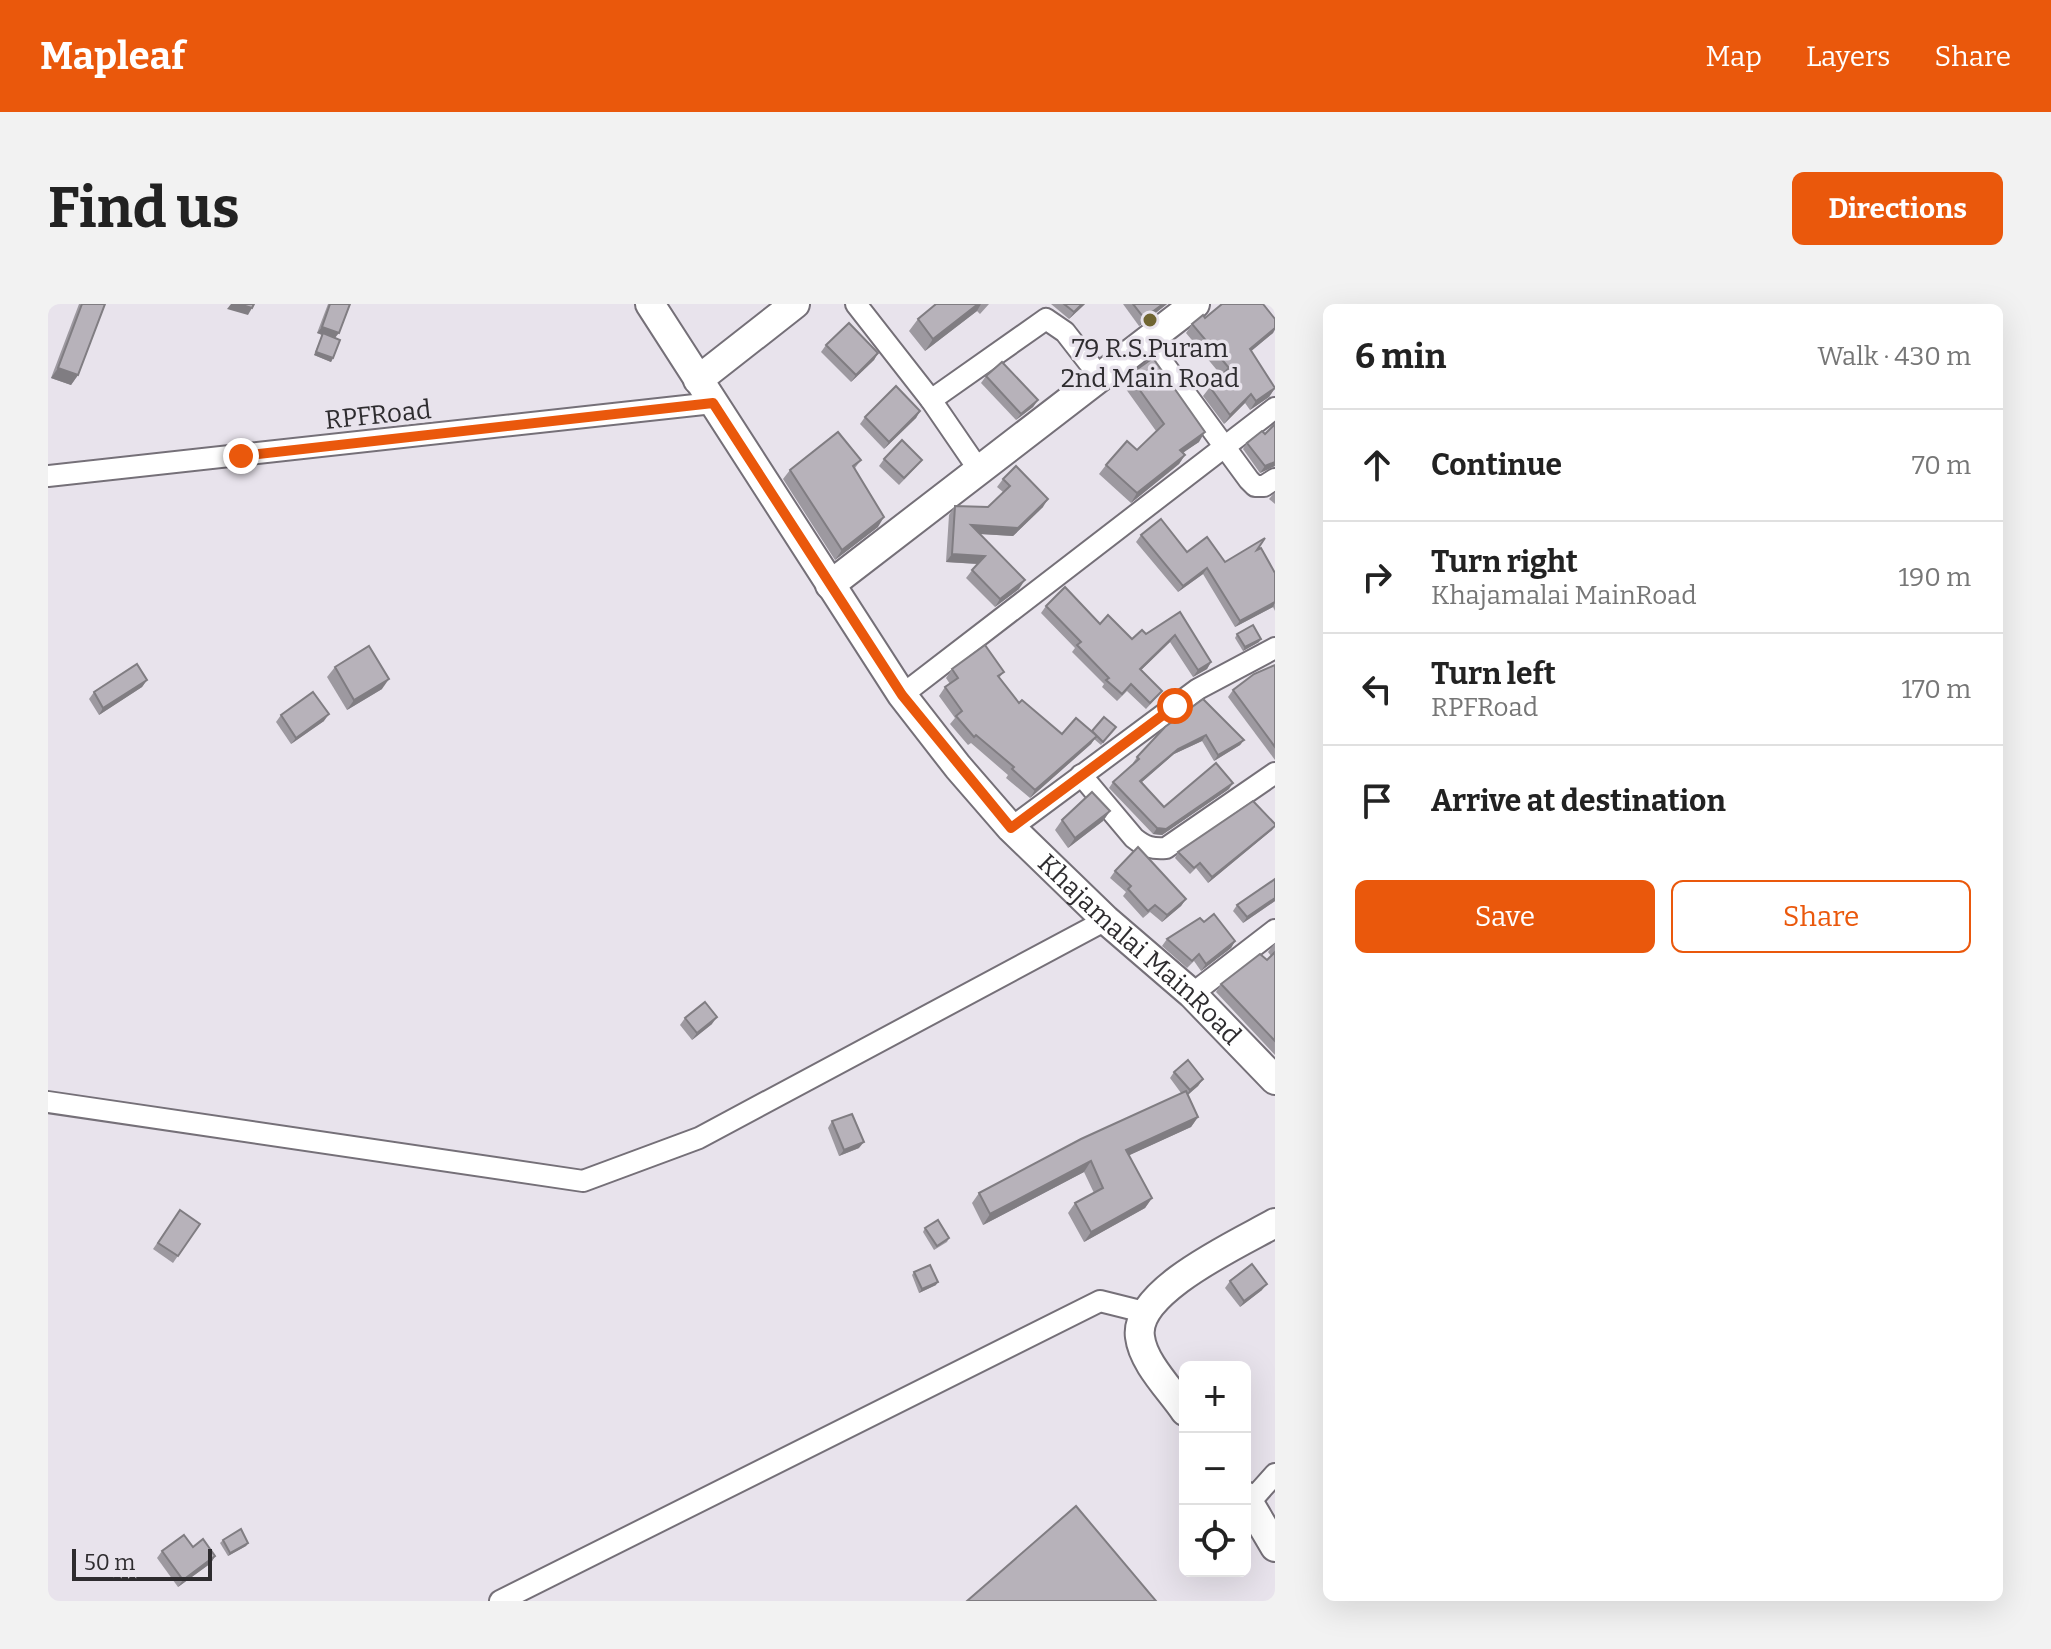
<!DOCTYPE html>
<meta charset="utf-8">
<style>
:root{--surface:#fff;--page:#f2f2f2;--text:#222;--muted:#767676;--line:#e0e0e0;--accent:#ea580c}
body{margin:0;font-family:Bitter,serif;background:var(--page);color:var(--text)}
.controls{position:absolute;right:24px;bottom:24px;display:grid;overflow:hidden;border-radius:12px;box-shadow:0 8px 32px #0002}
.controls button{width:72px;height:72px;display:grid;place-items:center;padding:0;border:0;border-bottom:2px solid var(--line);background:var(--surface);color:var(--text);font:40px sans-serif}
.scale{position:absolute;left:24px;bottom:20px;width:140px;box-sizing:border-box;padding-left:8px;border:4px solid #2e2c2f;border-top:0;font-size:22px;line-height:28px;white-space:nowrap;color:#2e2c2f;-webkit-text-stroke:6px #e8e3ec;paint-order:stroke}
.stop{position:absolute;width:24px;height:24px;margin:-18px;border:6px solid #ea580c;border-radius:50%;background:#fff}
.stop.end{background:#ea580c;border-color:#fff;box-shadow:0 2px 8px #0008}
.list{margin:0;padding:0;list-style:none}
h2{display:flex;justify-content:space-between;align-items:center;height:104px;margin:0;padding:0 32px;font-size:34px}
h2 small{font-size:26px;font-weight:400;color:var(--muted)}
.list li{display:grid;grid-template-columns:52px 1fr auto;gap:24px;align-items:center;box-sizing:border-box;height:112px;padding:0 32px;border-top:2px solid var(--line)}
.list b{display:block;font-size:30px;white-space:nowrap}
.list p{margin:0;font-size:26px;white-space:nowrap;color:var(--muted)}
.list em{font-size:26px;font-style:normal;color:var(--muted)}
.actions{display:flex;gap:16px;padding:24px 32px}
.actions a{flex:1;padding:18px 0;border:2px solid var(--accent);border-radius:12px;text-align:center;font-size:28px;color:var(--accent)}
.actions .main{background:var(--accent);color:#fff}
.icon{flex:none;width:44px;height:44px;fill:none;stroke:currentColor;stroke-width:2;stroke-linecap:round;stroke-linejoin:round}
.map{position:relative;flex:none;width:1227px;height:1297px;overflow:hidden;border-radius:12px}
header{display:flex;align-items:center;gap:48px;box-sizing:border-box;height:112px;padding:0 40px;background:var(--accent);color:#fff}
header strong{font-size:38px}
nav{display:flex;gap:44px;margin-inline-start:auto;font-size:28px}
.intro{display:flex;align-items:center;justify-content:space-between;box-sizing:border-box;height:192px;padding:0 48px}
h1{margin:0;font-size:56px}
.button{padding:20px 36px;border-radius:12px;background:var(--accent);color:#fff;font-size:28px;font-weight:700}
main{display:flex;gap:48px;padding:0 48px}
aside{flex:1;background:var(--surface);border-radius:12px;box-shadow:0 8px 32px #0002}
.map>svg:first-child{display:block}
</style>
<header>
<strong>Mapleaf</strong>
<nav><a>Map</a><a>Layers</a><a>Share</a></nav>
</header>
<div class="intro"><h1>Find us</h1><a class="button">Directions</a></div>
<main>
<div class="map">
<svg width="1227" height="1297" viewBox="0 0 1227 1297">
<rect width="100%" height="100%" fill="#e8e3ec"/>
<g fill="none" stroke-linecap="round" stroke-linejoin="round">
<defs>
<g id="street">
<path d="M808,0L883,96L931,166"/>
<path d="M1099,37L1201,176L1207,182H1216L1227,175"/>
<path d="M883,96L998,15L1017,28L1052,73"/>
<path d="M0,172L665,99"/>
<path d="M854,391L1227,104"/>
<path d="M1033,471L1086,534C1097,543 1104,545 1118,544L1227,469"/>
<path d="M963,524L1150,385L1227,344"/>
<path d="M1144,690L1227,626"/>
<path d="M0,798L535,877L651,834L1058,616"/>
<path d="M1202,1198L1227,1170"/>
<path d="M452,1297L1052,997L1096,1008"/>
</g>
<g id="secondary">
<path id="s1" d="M602,0L854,391L910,463L963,524L1058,616L1144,690L1227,776"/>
<path d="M650,76L747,0"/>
<path d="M782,281L1147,0"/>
<path d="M1137,1107C1123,1086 1095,1059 1092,1033C1085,987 1192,939 1227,919"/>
<path d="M1197,1192L1227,1243"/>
</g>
</defs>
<use href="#street" stroke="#757078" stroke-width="24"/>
<use href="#secondary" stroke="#757078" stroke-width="32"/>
<use href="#street" stroke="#fff" stroke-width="20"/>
<use href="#secondary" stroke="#fff" stroke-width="28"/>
</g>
<g fill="#9d99a0">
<path d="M31,0H57L30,71L23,81L3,74Z"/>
<path d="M280,0H302L287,34L285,54L283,58L266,51L274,31L269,29Z"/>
<path d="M888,0H941L932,10L929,7L877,47L861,27L870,15Z"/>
<path d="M1003,0H1037L1021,15Z"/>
<path d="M1075,0H1119L1091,22Z"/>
<path d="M1157,14L1227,15V26L1225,29L1203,47L1227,84L1221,93L1202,106L1197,99L1176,120L1155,92L1162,83L1173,71L1138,29L1144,20Z"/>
<path d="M778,41L830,49L826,56L803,78L773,48Z"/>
<path d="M1081,71L1151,138L1135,148L1137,151L1131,160L1083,199L1051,170L1058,161L1089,146L1108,127L1075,81Z"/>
<path d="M938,72L990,96L985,103L968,116L933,79Z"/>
<path d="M872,107L868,114L836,145L812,120L817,113Z"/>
<path d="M1217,130L1227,162L1212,169L1195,145L1199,139Z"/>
<path d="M836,155L869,162L851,181L831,162Z"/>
<path d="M813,156L807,164L830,223L787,256L735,175L742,166Z"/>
<path d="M955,175L995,203L965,232L932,230L971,285L947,303L918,274L929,260L898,258L901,211L907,202L940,203L955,188L949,183Z"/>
<path d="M1227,188V200L1221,195Z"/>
<path d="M1093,231L1139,248L1177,258L1209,246L1227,269V307L1225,303L1187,323L1155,270L1130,288L1088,238Z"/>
<path d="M998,302L1052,320L1084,335L1098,330L1132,308L1163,358L1159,365L1145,373L1122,338L1093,366L1114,387L1109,393L1098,405L1079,387L1069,397L1054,383L1056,380L1024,348L1027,344L993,309Z"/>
<path d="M1189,330L1211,338L1195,347L1187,334Z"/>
<path d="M1227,361V456L1180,393L1185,386Z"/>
<path d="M287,363L334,385L299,406L279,373Z"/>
<path d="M904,365L956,368L951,374L971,399L1014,430L1044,427L1068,423L1053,441L1046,435L1043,440L982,494L958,474L960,471L923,439L920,441L902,420L907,414L891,392L897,383L902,380L898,374Z"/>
<path d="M99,376L94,383L51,411L41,395L46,388Z"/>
<path d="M233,411L276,417L243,440L228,418Z"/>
<path d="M1117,423L1196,436L1192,441L1166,457L1154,437L1126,450L1094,478L1116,503L1181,485L1114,531L1105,530L1061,484L1065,478L1086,459H1085L1089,453Z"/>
<path d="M1062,507L1055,517L1020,544L1007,526L1014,516Z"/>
<path d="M1227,522L1224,526L1160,579L1148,564L1142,570L1127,554L1130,548Z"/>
<path d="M1067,567L1138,595L1133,602L1114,618L1102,608L1095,614L1075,592L1078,588L1062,574Z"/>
<path d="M1227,575V597L1195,619L1185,607L1189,601Z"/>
<path d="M1156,618L1187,637L1183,644L1153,667L1146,657L1139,664L1114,642L1119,635Z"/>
<path d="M1227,639V751L1168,688L1173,680L1219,656L1223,652L1220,648Z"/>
<path d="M637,714L664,720L644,736L632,721Z"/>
<path d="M1126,768L1155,775L1150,782L1140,791L1150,813L1143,823L1081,851L1104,894L1097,904L1036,938L1020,909L1027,899L1046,889L1036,868L935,921L924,899L931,889L1133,789L1122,774Z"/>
<path d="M784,817L811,844L791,852L780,824Z"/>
<path d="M132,906L152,920L125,959L105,945Z"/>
<path d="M877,924L901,934L899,938L886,946L875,928Z"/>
<path d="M866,968L888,981L871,989L864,971Z"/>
<path d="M1182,977L1214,986L1192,1003L1177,984Z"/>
<path d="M175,1236L200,1239L198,1242L180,1252L172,1239Z"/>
<path d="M145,1243L167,1252L163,1259L130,1283L109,1254L114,1247Z"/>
</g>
<g fill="#807d82">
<path d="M183,0H191L204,4L200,11L179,5Z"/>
<path d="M930,0H933L929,7L877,47L885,35Z"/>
<path d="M1034,0H1037L1021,15L1026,8Z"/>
<path d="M1115,0H1119L1091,22L1096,14Z"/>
<path d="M274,23L291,29L286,35L269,29Z"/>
<path d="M1227,24L1225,29L1195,54L1202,45Z"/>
<path d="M268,48L285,54L283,58L266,51Z"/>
<path d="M830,49L826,56L803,78L808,71Z"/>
<path d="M10,64L30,71L23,81L3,74Z"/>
<path d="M1227,84L1221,93L1202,106L1208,97Z"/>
<path d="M1203,90L1197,99L1176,120L1182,111Z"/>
<path d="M990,96L985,103L968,116L973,110Z"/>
<path d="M872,107L868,114L836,145L841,138Z"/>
<path d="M1157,128L1151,138L1126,155L1132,146Z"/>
<path d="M1137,151L1131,160L1083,199L1089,189Z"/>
<path d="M1227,158V162L1212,169L1217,162Z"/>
<path d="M1000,195L995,203L965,232L917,229L923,221Z"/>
<path d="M836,213L830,223L787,256L794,246Z"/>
<path d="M904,250L937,252L932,260L898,258Z"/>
<path d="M1159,264L1155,270L1130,288L1135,282Z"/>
<path d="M977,276L971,285L947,303L952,295Z"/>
<path d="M1227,298L1225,303L1187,323L1192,317Z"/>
<path d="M1127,331L1122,338L1087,372L1092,365Z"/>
<path d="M1213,335L1211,338L1195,347L1197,343Z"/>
<path d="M1163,358L1159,365L1145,373L1150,366Z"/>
<path d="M341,375L334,385L299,406L306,396Z"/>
<path d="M99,376L94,383L51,411L55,404Z"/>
<path d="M281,410L276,417L243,440L248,434Z"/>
<path d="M1158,431L1154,437L1126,450L1088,483L1092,477L1130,445Z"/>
<path d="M1049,432L1043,440L982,494L987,486Z"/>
<path d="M1196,436L1192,441L1166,457L1170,451Z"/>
<path d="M1185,479L1181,485L1114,531L1105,530L1109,524Z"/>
<path d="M1062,507L1055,517L1020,544L1027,534Z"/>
<path d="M1227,522L1224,526L1160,579L1164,573Z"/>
<path d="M1227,594V597L1195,619L1199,613Z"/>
<path d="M1138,595L1133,602L1114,618L1119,611Z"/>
<path d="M1187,637L1183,644L1153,667L1158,660Z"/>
<path d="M669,713L664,720L644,736L649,729Z"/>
<path d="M1155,775L1150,782L1137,793L1142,786Z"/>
<path d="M1150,813L1143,823L1071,856L1078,846Z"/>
<path d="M816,838L811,844L791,852L796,846Z"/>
<path d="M1043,857L1036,868L935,921L942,910Z"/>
<path d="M1104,894L1097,904L1036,938L1043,928Z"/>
<path d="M890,978L888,981L871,989L874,985Z"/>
<path d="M1219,980L1214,986L1192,1003L1196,997Z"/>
<path d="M200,1239L198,1242L180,1252L182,1249Z"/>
<path d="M167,1252L163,1259L130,1283L135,1276Z"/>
</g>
<g fill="#b7b2ba" stroke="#807d82" stroke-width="2">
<path d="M34,0H57L30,71L10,64Z"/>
<path d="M191,0H206L204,4Z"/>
<path d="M282,0H302L291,29L274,23Z"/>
<path d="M888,0H930L885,35L870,15Z"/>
<path d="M1016,0H1034L1026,8Z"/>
<path d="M1085,0H1115L1096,14Z"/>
<path d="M1174,0H1215L1227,15V24L1202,45L1227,84L1208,97L1203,90L1182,111L1162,83L1181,64L1144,20L1155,11L1157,14Z"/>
<path d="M801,19L830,49L808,71L778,41Z"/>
<path d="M275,29L292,36L285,54L268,48Z"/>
<path d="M1105,54L1157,128L1132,146L1137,151L1089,189L1058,161L1079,137L1089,146L1116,120L1081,71Z"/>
<path d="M954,58L990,96L973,110L938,72Z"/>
<path d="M848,82L872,107L841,138L817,113Z"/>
<path d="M1227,120V158L1217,162L1199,139L1214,127L1217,130Z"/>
<path d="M790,128L813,156L805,162L836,213L794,246L742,166Z"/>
<path d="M854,136L874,156L856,174L836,155Z"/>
<path d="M968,162L1000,195L970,224L923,221L977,276L952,295L924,266L937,252L904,250L907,202L940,203L962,182L955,175Z"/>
<path d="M1113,215L1139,248L1159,233L1177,258L1217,234L1209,246L1213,244L1227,269V298L1192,317L1159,264L1135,282L1093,231Z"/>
<path d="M1017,283L1052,320L1060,311L1084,335L1094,326L1098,330L1132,308L1163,358L1150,366L1127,331L1092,365L1114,387L1102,399L1083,380L1074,390L1058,376L1061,374L1029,341L1033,338L998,302Z"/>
<path d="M1205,321L1213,335L1197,343L1189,330Z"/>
<path d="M937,341L956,368L950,372L971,399L974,396L1014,430L1028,414L1049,432L987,486L964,465L966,463L928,431L926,433L908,412L914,407L897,383L910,374L904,365Z"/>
<path d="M321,342L341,375L306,396L287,363Z"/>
<path d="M89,360L99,376L55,404L46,388Z"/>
<path d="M1227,361V443L1185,386L1206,370Z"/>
<path d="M265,388L281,410L248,434L233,411Z"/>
<path d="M1155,395L1196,436L1170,451L1158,431L1130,445L1092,477L1116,503L1168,459L1185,479L1118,525L1109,524L1065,478L1091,455L1089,453L1117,423Z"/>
<path d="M1056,413L1068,423L1055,438L1044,427Z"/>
<path d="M1044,488L1062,507L1027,534L1014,516Z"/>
<path d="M1205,497L1227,520V522L1164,573L1152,559L1146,564L1130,548Z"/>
<path d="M1090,543L1138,595L1119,611L1107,601L1100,607L1080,585L1083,582L1067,567Z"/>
<path d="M1227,575V594L1199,613L1189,601Z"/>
<path d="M1166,610L1187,637L1158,660L1151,650L1144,657L1119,635L1152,614L1156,618Z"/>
<path d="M1227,648V737L1173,680L1212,650L1219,656Z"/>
<path d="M657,698L669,713L649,729L637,714Z"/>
<path d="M1140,756L1155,775L1142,786L1126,768Z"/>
<path d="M1138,787L1150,813L1078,846L1104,894L1043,928L1027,899L1055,884L1043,857L942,910L931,889L1033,835Z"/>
<path d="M804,810L816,838L796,846L784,817Z"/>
<path d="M132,906L152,920L130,952L110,939Z"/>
<path d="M890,916L901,934L889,942L877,924Z"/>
<path d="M1204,960L1219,980L1196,997L1182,977Z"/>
<path d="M882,961L890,978L874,985L866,968Z"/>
<path d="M1028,1202L1108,1297H919Z"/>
<path d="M193,1225L200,1239L182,1249L175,1236Z"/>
<path d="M136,1231L145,1243L155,1235L167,1252L135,1276L114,1247Z"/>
</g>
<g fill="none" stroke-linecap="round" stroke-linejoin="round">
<path stroke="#ea580c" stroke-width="10" d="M193,152L665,99L854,391L963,524L1127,402"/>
</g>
<circle fill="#706532" stroke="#e8e3ec" stroke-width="3" cx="1102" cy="16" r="8"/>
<g text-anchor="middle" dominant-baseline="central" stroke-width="7" stroke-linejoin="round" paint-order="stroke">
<g font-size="26" fill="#2e2c2f" stroke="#e8e3ec">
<text x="1102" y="44">79 R.S.Puram<tspan x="1102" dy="30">2nd Main Road</tspan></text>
</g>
<g font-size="26" fill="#2e2c2f" stroke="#e8e3ec">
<text transform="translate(330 111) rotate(-6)">RPFRoad</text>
<text stroke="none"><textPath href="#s1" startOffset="814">Khajamalai MainRoad</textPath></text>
</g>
</g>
</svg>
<div class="controls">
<button>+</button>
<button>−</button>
<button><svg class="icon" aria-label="locate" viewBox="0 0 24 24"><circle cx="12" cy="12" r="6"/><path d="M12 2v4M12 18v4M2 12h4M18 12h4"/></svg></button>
</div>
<div class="scale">50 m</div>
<div class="stop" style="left:1127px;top:402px"></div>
<div class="stop end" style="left:193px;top:152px"></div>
</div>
<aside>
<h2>6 min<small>Walk · 430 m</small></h2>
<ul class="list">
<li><svg class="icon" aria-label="ahead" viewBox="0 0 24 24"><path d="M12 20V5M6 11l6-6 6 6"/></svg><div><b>Continue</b></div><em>70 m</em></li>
<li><svg class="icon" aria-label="right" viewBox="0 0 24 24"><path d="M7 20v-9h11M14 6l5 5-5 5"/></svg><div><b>Turn right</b><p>Khajamalai MainRoad</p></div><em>190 m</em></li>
<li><svg class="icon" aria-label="left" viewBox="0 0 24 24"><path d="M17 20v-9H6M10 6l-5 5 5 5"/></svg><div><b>Turn left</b><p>RPFRoad</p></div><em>170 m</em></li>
<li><svg class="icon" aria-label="arrive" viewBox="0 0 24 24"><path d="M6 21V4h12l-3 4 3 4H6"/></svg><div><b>Arrive at destination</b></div></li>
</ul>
<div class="actions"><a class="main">Save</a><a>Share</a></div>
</aside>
</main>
